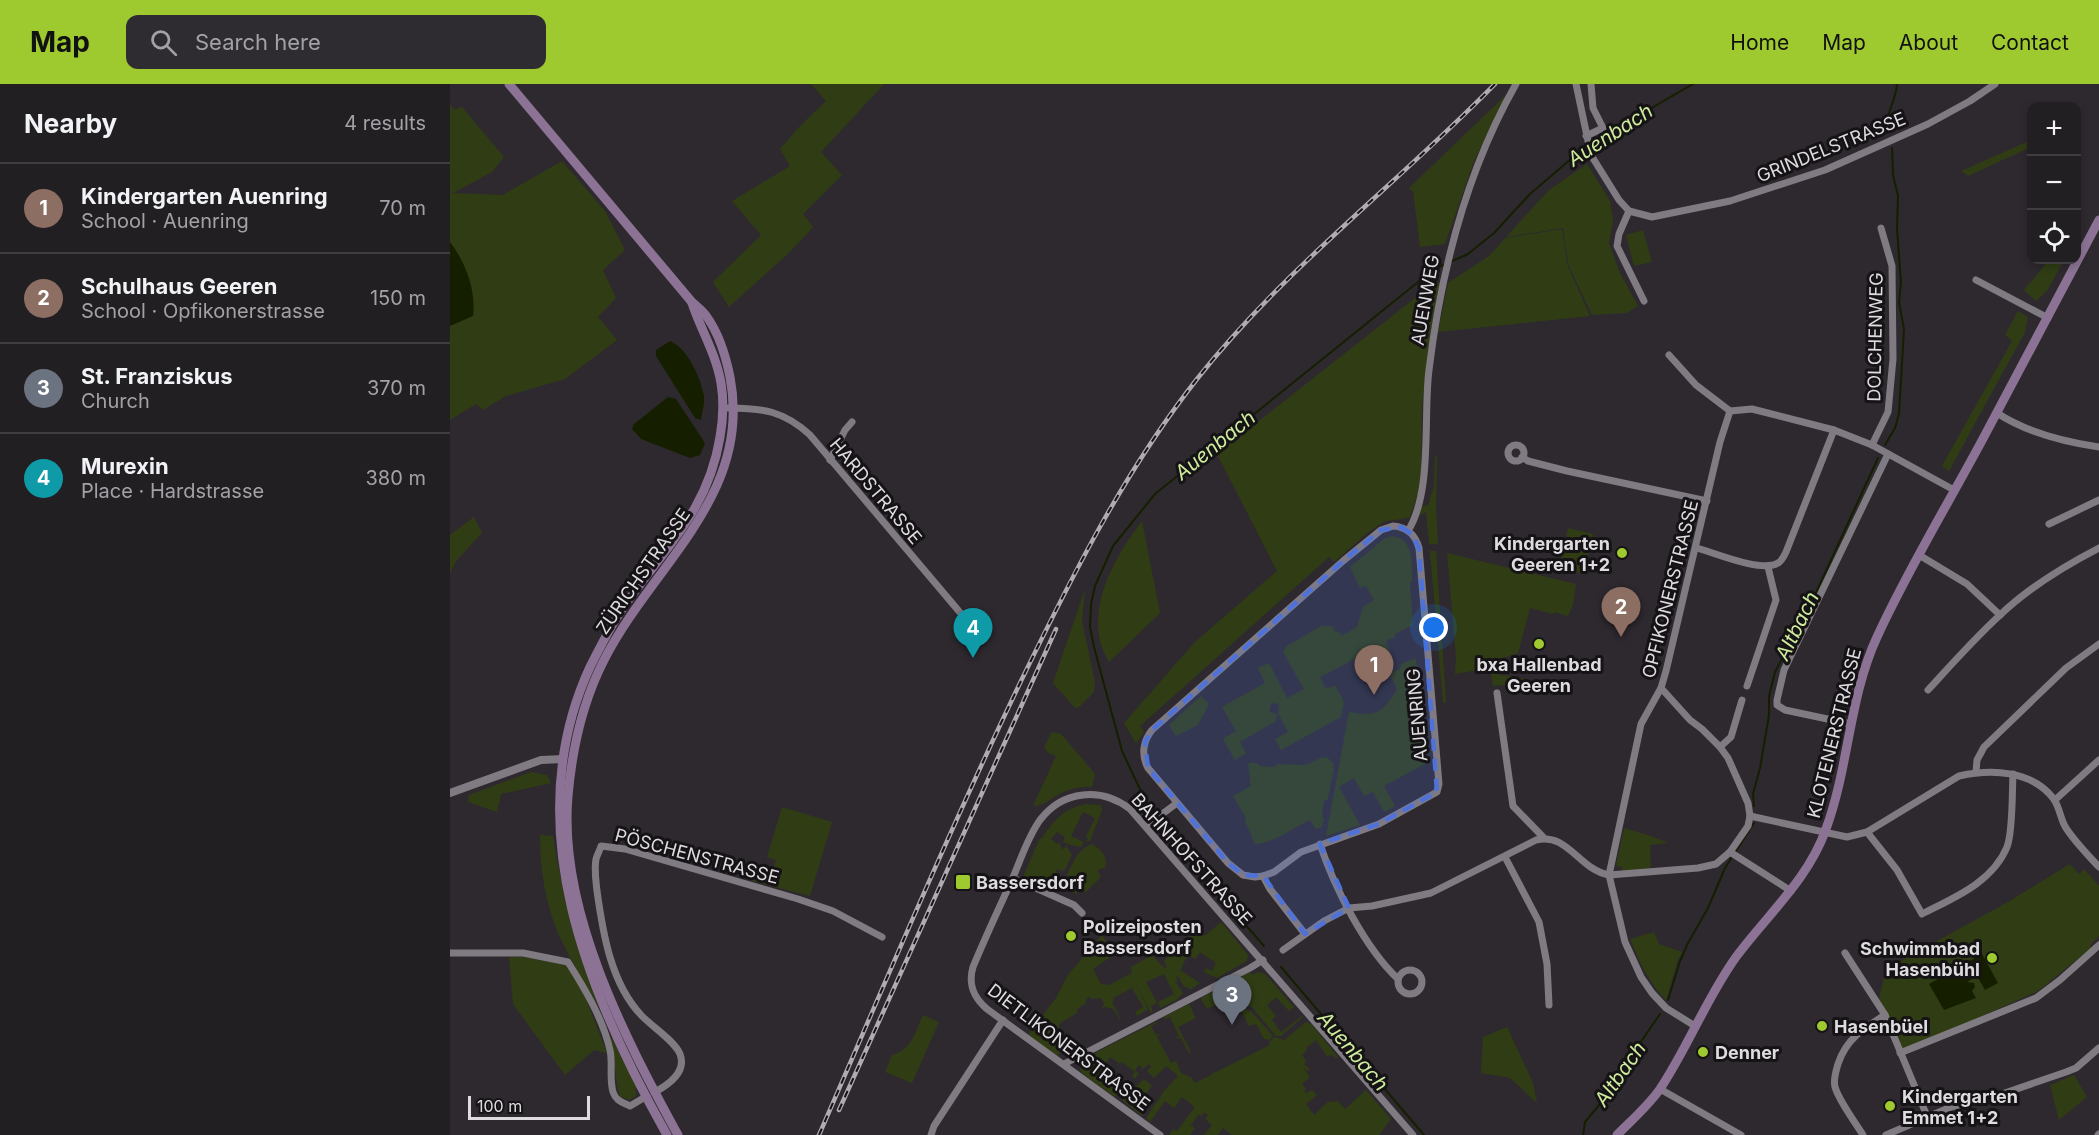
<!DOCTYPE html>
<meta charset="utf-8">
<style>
:root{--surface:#221f23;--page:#2e2c30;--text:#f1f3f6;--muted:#a2a2a6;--line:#3f3d41;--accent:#9eca2f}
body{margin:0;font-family:Inter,sans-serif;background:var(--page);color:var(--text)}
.controls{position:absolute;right:18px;top:18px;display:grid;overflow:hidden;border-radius:12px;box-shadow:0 3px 9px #0003}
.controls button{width:54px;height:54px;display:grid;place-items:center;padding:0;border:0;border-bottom:2px solid var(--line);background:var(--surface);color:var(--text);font:30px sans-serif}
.scale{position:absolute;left:18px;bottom:15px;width:122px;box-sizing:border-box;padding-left:6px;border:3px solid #dfdce0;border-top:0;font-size:16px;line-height:21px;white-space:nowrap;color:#dfdce0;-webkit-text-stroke:4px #151315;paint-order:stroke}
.you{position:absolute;left:984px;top:544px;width:21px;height:21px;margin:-15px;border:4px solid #fff;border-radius:50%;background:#1a73e8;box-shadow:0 0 0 9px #1a73e833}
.badge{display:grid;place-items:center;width:39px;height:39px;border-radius:50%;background:var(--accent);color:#fff;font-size:20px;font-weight:700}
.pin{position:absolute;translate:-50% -50px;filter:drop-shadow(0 2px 3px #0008)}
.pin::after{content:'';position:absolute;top:32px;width:21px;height:18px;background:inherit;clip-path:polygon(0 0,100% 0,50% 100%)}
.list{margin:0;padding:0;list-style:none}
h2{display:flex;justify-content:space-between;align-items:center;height:78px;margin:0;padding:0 24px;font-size:26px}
h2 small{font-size:20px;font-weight:400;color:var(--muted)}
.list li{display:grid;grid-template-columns:39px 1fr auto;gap:18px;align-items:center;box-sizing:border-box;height:90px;padding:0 24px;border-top:2px solid var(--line)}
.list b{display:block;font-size:22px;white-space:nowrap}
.list p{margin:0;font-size:20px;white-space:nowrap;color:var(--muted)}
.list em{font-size:20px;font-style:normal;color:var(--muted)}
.icon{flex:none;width:33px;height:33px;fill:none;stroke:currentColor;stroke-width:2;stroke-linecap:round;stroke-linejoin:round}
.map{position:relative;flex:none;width:1649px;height:1051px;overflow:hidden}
header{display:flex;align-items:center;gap:36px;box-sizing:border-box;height:84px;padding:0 30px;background:var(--accent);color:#111}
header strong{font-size:28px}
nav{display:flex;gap:33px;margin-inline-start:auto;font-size:21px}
.search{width:420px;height:54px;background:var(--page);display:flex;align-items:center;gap:15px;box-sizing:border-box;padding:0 21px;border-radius:12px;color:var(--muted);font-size:22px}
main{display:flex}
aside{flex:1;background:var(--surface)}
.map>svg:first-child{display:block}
</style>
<header>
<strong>Map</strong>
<div class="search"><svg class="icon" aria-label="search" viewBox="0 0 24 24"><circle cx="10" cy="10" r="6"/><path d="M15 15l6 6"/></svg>Search here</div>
<nav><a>Home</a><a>Map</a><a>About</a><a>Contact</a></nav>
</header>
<main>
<aside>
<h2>Nearby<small>4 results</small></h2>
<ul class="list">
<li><span class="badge" style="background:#8d6e63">1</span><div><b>Kindergarten Auenring</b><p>School · Auenring</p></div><em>70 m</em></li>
<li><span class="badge" style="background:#8d6e63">2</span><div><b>Schulhaus Geeren</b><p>School · Opfikonerstrasse</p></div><em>150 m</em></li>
<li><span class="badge" style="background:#6b7280">3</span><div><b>St. Franziskus</b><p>Church</p></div><em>370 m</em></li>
<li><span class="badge" style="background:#0f9aa8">4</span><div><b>Murexin</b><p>Place · Hardstrasse</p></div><em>380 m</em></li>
</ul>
</aside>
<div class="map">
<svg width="1649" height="1051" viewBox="0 0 1649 1051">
<rect width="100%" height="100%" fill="#2e292f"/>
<g fill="#303d14">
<path d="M361,0H434L371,68L392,91L353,130L363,143L339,169L279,223L263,198L311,151L282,117L340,82L330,65L350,42L376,17Z"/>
<path d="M1058,9L1024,77L995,160L970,163L963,107L958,105Z"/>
<path d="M0,20L4,26L12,23L54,73L42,88L3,109L53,111L112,77L155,127L175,166L153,186L166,214L148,233L167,256L115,295L56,312L33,326L26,320L0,336Z"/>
<path d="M1581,56V63L1518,92L1511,87Z"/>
<path d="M1137,80L1160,117L1163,137L1159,159L1169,187L1188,222L1176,229L1142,231L1118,180L1113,144L1056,153L1099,106Z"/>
<path d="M1112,145L1117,180L1140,232L988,248L998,199L1039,172L1055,154Z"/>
<path d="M1193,146L1202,178L1184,182L1176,151Z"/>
<path d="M1599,176H1614L1597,207L1586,217L1574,206Z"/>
<path d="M990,198L980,251L972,322L971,395L968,410L960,433C952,436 945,435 937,437C920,443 898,467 884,478L879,473L690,642L694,648L686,659L674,639L745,558L827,487L767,370L979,203Z"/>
<path d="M1568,227L1578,233L1575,248L1499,387L1492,382L1562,257L1555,251Z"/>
<path d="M985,371L987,373L986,426L988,460H979L976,428L970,431L971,423L978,421L984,402Z"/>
<path d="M24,433L32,449L6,477L0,489V451Z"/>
<path d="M692,437L710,529L659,578C655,570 650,561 649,552C643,510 668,469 692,437Z"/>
<path d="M1118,444L1143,450L1134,490L1110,485Z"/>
<path d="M941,452C964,454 962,478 962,497L960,499L963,541L945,550V553L936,557L944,580L930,586L920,567L870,593L876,605L885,601L894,618L891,633L831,666L825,655L838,648L828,629L829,620L821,619L819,628L827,630L826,637L790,658L796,669L785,676L773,655L786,647L772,623L815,599L808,584L819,579L837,614L854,605L833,568L837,562L871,542H882L885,548L889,547L892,552L907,543L913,523L924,516L916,502L910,504L900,483L934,455Z"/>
<path d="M980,467H986L996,618L993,619Z"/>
<path d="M997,469L1126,500L1123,521L1118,532L1104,528L1103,530L1080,524L1068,569L1046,576V586L1049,591L1068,593L1084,599L1043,602L1040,584L1005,590L1006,573Z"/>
<path d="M635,505L632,537L645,599L644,608L629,623L625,624L603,599Z"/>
<path d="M966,574L975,680L934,702L945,722L934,728L923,708L914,712L904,694L889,703L910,741L876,752L899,628C928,633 932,629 947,605L939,589L950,585L951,580Z"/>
<path d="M751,612L759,620L748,641L726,652L719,641Z"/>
<path d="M602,648L611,650L645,690L642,703C630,702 620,705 609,710C600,715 594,722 583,722L606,672L597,668L594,663Z"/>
<path d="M877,673L883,679L884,683L878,715L874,717L872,732L874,735L872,743L866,745L860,736C842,744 825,759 805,760L795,737L796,734L783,712L801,702L798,679H807L810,682L824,683L828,680L855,681L871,674Z"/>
<path d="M81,688L97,691L101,699L51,710L47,728L18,718L19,711Z"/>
<path d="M635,720L651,721L652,726L640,757L636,758L638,754L636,753L645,734L633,728L621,752L634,758L631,763L621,761L613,758L615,753L607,748L601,755L607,760L611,758L610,762L612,765L615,764L616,761L622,771L615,786L612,787L607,785L606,788L611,790L607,802L602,800L598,805L572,795L590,754L592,755C602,737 614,725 635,720Z"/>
<path d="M332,723L382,738L360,812L295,795L298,788L321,793L326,776L317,773Z"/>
<path d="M1174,744L1201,752L1218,759L1200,761L1201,784L1172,787V783L1166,782Z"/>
<path d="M90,751L103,752C112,812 130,867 149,924C136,900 120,876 109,851C95,819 90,785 90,751Z"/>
<path d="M642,760C649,764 659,772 655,784L649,785L648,788L651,793L635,809L633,800L620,793L618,799L627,803V809H623L612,804C618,789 625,766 642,760Z"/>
<path d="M1620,780L1629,790L1634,785L1649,802V852L1640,861L1642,863L1588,907L1450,969L1428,919L1436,885L1558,818Z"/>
<path d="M771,838L798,871L797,877L767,894L754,888L756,884L762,887L766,879L750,868L745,875L738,871L730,886L750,899L740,906L738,903H734L728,892L726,894L728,898L725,897L733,909L726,916L710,924L708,918L724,910L714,890L696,898L707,919L701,922L703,928L701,929L683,894L698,925L687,932L685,928L693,923L682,904L663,914L664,917L662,918L673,939L663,925L655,923L652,924L654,920L651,914L641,915L640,913L637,914L635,920L628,924L627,929L610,939L608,946L605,948L606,957L619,959V961L607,972L578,951L606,914L618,891L652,851L665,870L643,885L651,900L659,901L682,889L681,883L702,871L714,884L717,883L714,877L736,855L749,845L755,852Z"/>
<path d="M1204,848L1209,860L1232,868L1227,878L1216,916C1199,899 1189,877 1180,855Z"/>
<path d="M59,873H73L116,881L134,910L157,969L144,966L115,991L63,920Z"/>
<path d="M800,888L803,891L808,888L815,890L844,923L839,927L826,913L817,921L826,932L822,936L831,948L852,932L853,933L831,952H826L801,922H797L782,897Z"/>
<path d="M778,900L797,926L801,927L823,952L819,956L814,955L806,940L799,942L784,912L757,925L751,914Z"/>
<path d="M739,920L746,934L728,943L741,968L739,969L731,954L725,955L729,952L720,933L714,935V933Z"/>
<path d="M473,931L489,938L462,999L435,988L442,971C463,965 465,948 473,931Z"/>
<path d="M706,938L707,939L701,942L706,951L712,950L707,953L721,979L726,977L731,989L742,994L745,999L763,990L761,984L764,989L818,962L821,956L825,953L834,956L856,938L861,940L888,973L886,974L882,971L877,972L866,956L856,964L857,966L852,971L856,977L854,980L860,985L857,987L852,982L860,993L852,1000L856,1005L854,1007L856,1009L862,1006L867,1011L856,1020L864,1031L878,1018L888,1017L895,1025L916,1006L941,1035L929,1051H782L773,1044L768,1051H754L762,1041L755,1035L758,1031L754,1028L751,1032L748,1031L742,1040H739L745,1044L740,1051H719L723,1045L727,1047L745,1023L732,1013L724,1024L715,1017L700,1038L696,1034L714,1007L728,992L716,982L704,994L697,987L701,983L699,980L693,985L689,981L685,986L689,990L684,995L682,992L685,988L672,978L670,980L660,973L649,989L673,1006L664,1013L632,989L630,985L631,977L635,974Z"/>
<path d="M1057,943L1083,999L1087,1019L1060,994L1031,989L1033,953Z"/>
<path d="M159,949L186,1000V1012L179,1016C176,1015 172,1013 170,1012C167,1008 163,960 159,949Z"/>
<path d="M1624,991L1637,1013L1609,1036L1600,1001Z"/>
<path d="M694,995L702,1002L695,1011L690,1004H686L684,1009L693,1018L692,1022L695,1024L697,1022L699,1023L692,1032L672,1016Z"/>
</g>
<g fill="#151f00">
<path d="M0,158C16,179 26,206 23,232L0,242Z"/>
<path d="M220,257C238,265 250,292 254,312C255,319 252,328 251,336L245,334L206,272V266Z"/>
<path d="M218,313L226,315L255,359L250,371L240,374L191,355L182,345L184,340Z"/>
<path d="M1532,870L1548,899L1535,906L1527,892L1517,898L1524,899L1525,903L1522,907L1526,914L1494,926L1479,900Z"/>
</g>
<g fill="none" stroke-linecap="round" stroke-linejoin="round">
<g stroke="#151f00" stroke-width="2">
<path d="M1437,49C1434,31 1446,18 1447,0"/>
<path d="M1141,59L1243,0"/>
<path d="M1000,178L1018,170L1044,149L1080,110L1136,62"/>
<path d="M1435,361L1445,344L1449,330L1454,245L1449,218L1451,199L1447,145L1448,112L1443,91L1442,64"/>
<path d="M1304,722L1303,710L1310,684L1319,631V612L1325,588L1358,526L1428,374"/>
<path d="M703,733L672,667L644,563L640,543L641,520L645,502L663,462L705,410L983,186L995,180"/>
<path d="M706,738L814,862"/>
<path d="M831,883L974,1051"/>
<path d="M1218,916L1230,877L1238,859L1258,824L1275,784L1304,739"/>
<path d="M1133,1051L1135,1038L1164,1003L1177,978L1210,930"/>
</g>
<g stroke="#807b82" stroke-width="7">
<path d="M1126,0L1141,71L1169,116L1179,127L1202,133L1280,117L1375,86L1478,40L1520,17L1545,0"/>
<path d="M1136,52L1153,44L1143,24L1141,0"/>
<path d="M1179,127L1169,150L1167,162L1194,217"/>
<path d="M1526,196L1598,234"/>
<path d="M1219,271L1246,301L1280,327L1302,325L1384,346L1422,361L1504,406"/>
<path d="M278,324C313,324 334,327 360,351L524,545L534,552"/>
<path d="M1547,329C1576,348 1614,358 1649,363"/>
<path d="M1422,361L1438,328L1443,275L1442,182L1431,144"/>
<circle cx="1066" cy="369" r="8"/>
<path d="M1072,373L1078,377L1117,387L1257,417"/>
<path d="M380,376L395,346L402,338"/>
<path d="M1599,440L1649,416"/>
<path d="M943,442C957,443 965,450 969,464L989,700L987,708L929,740L851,768L824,788L813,792L805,793L793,791L778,779L698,684C691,671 693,657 702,646L893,477L931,446Z"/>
<path d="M958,447C983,407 973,332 979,286C991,186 1016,88 1066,0"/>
<path d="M1247,464C1265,469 1312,489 1328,479C1332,477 1334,472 1336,468L1384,346"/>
<path d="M1469,471L1517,500L1550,531"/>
<path d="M1297,602L1326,516L1318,483"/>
<path d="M1478,606C1501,581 1524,555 1549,532C1576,506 1616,481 1649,464"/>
<path d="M1047,609L1063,722L1094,754"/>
<path d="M1401,640L1335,626L1327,621V616L1334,586L1438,370"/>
<path d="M1270,663L1281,653L1292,616"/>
<path d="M1526,688L1527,676L1534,663L1616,584L1649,560"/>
<path d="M1605,716L1649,676"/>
<path d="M1300,732L1397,753L1417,748L1509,692C1541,685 1581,686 1603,714C1610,723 1610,735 1616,744C1625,758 1638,771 1649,783"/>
<path d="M696,742L727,719"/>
<path d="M1417,748L1447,786L1472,830C1503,814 1542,799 1557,763C1563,748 1562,708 1563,690"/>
<path d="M870,760C884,803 915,864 948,895"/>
<path d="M1280,768L1341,807"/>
<path d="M1055,773L1089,838L1097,880L1099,921"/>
<path d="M813,792L820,805L855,850"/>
<path d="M563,794L624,821L632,829"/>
<path d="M833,866L874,837L899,824L922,822L981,809L1086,756C1118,748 1128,785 1159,791L1248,784L1266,780L1280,768L1298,742L1300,732L1298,719L1278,674L1270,663L1252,645L1240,636L1211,604"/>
<path d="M0,869H73L118,878C135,905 153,935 160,966C163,980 159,994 163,1008C166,1017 172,1018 180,1022L197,1012"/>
<path d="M1395,869L1435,931L1477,1032"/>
<circle cx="960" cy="898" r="12"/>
<path d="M1245,942L1216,924L1202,909L1191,893L1175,858L1159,791L1191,640L1211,604L1216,587L1270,358L1280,327"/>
<path d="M1450,969L1586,914L1610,896L1649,861"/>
<path d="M614,980L800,884L813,876"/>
<path d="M1210,1005L1291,1051"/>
<path d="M205,1008C218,1001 237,988 230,970C225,957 201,942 191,931C161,899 153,850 147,807C146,797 144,786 146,775C147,771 150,766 151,762L175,765L348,815L383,827L432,853"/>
<path d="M481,1051L484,1042L553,936"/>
<path d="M710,1051L537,925C523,913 518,900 523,883C535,854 548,826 561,798C570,778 577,754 590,736C613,706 651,703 680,725L963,1051"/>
<path d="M1413,1051C1405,1038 1389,1017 1385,1003C1383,995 1386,987 1388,980C1396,955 1414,944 1435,931"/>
<path d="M1436,1051L1501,1023L1549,1011L1616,988L1626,984L1649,964"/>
<path d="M1648,1051L1649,1050"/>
</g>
<path stroke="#807b82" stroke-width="8" d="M0,709L91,676L113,675"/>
<g stroke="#8c7395" stroke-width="9">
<path d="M59,0L241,217C246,222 253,227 257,233C269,250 276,273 280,293C303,412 202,481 154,576C133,617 122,666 118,712C108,826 175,954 228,1051"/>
<path d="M217,1051C138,911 67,741 140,583C150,563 160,543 173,524C213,465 258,428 270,353C273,336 274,317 271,299C266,270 251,246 242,219"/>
<path d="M1167,1051C1182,1036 1198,1022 1210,1005C1238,963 1256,915 1286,873C1317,831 1358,796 1376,745C1399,683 1399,613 1427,553C1459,483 1500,417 1536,349C1574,278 1611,207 1649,136"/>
</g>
<defs>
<g id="rail">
<path d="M389,1026L606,545"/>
<path d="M369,1051C435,899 499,747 571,597C622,492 674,388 747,295C834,185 947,100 1045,0"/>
</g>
</defs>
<use href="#rail" stroke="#afabb0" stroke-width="4.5"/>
<use href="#rail" stroke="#151315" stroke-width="2" stroke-dasharray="7" stroke-linecap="butt"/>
</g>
<path fill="#4e72da" fill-opacity="0.2" stroke="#4e72da" stroke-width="4.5" stroke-dasharray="12 8" stroke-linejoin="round" d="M951,443L962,450L969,464L987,708L929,740L870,760L899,824L855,850L813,792L793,791L778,779L698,684L695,658L702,646L893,477L931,446Z"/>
<g fill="#9eca2f" stroke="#151315" stroke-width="2">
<circle cx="1172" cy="469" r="6"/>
<circle cx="1089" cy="560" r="6"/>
<rect x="505" y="790" width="16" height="16" rx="3"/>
<circle cx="621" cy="852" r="6"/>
<circle cx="1542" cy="874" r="6"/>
<circle cx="1372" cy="942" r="6"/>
<circle cx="1253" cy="968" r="6"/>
<circle cx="1440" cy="1022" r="6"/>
</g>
<g text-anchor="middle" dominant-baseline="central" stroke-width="6" stroke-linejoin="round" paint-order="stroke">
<g font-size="18" fill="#dfdce0" stroke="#151315">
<text transform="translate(1381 63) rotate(-22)">GRINDELSTRASSE</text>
<text transform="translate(975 216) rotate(-80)">AUENWEG</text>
<text transform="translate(1425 253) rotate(-89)">DOLCHENWEG</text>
<text transform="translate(426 407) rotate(50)">HARDSTRASSE</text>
<text transform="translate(193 487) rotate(-55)">ZÜRICHSTRASSE</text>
<text transform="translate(1220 505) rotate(-76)">OPFIKONERSTRASSE</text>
<text transform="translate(967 631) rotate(-95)">AUENRING</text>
<text transform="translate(1384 649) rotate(-76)">KLOTENERSTRASSE</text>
<text transform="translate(247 772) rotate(15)">PÖSCHENSTRASSE</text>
<text transform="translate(742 775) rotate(48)">BAHNHOFSTRASSE</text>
<text transform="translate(619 963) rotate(37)">DIETLIKONERSTRASSE</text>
</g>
<g font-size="18" font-weight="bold" fill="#dfdce0" stroke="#151315" text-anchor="start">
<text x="1160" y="459" text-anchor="end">Kindergarten<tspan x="1160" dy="21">Geeren 1+2</tspan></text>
<text x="1089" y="580" text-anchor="middle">bxa Hallenbad<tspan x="1089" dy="21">Geeren</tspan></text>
<text x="526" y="798">Bassersdorf</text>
<text x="633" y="842">Polizeiposten<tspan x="633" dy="21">Bassersdorf</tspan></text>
<text x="1530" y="864" text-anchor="end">Schwimmbad<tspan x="1530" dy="21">Hasenbühl</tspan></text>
<text x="1384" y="942">Hasenbüel</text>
<text x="1265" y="968">Denner</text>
<text x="1452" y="1012">Kindergarten<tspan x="1452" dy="21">Emmet 1+2</tspan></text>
</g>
<g font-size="20" font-style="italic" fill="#cfec9d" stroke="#151315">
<text transform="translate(1160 51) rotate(-33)">Auenbach</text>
<text transform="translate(765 361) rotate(-39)">Auenbach</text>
<text transform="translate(1347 542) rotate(-64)">Altbach</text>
<text transform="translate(903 967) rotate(50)">Auenbach</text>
<text transform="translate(1170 990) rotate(-55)">Altbach</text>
</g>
</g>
</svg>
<div class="controls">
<button>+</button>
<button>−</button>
<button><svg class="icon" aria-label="locate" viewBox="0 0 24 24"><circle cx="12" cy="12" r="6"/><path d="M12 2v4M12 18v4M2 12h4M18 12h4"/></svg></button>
</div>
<div class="scale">100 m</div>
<div class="you"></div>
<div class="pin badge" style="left:924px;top:611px;background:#8d6e63">1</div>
<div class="pin badge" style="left:1171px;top:553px;background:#8d6e63">2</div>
<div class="pin badge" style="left:782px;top:941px;background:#6b7280">3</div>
<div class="pin badge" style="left:523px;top:574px;background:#0f9aa8">4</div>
</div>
</main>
